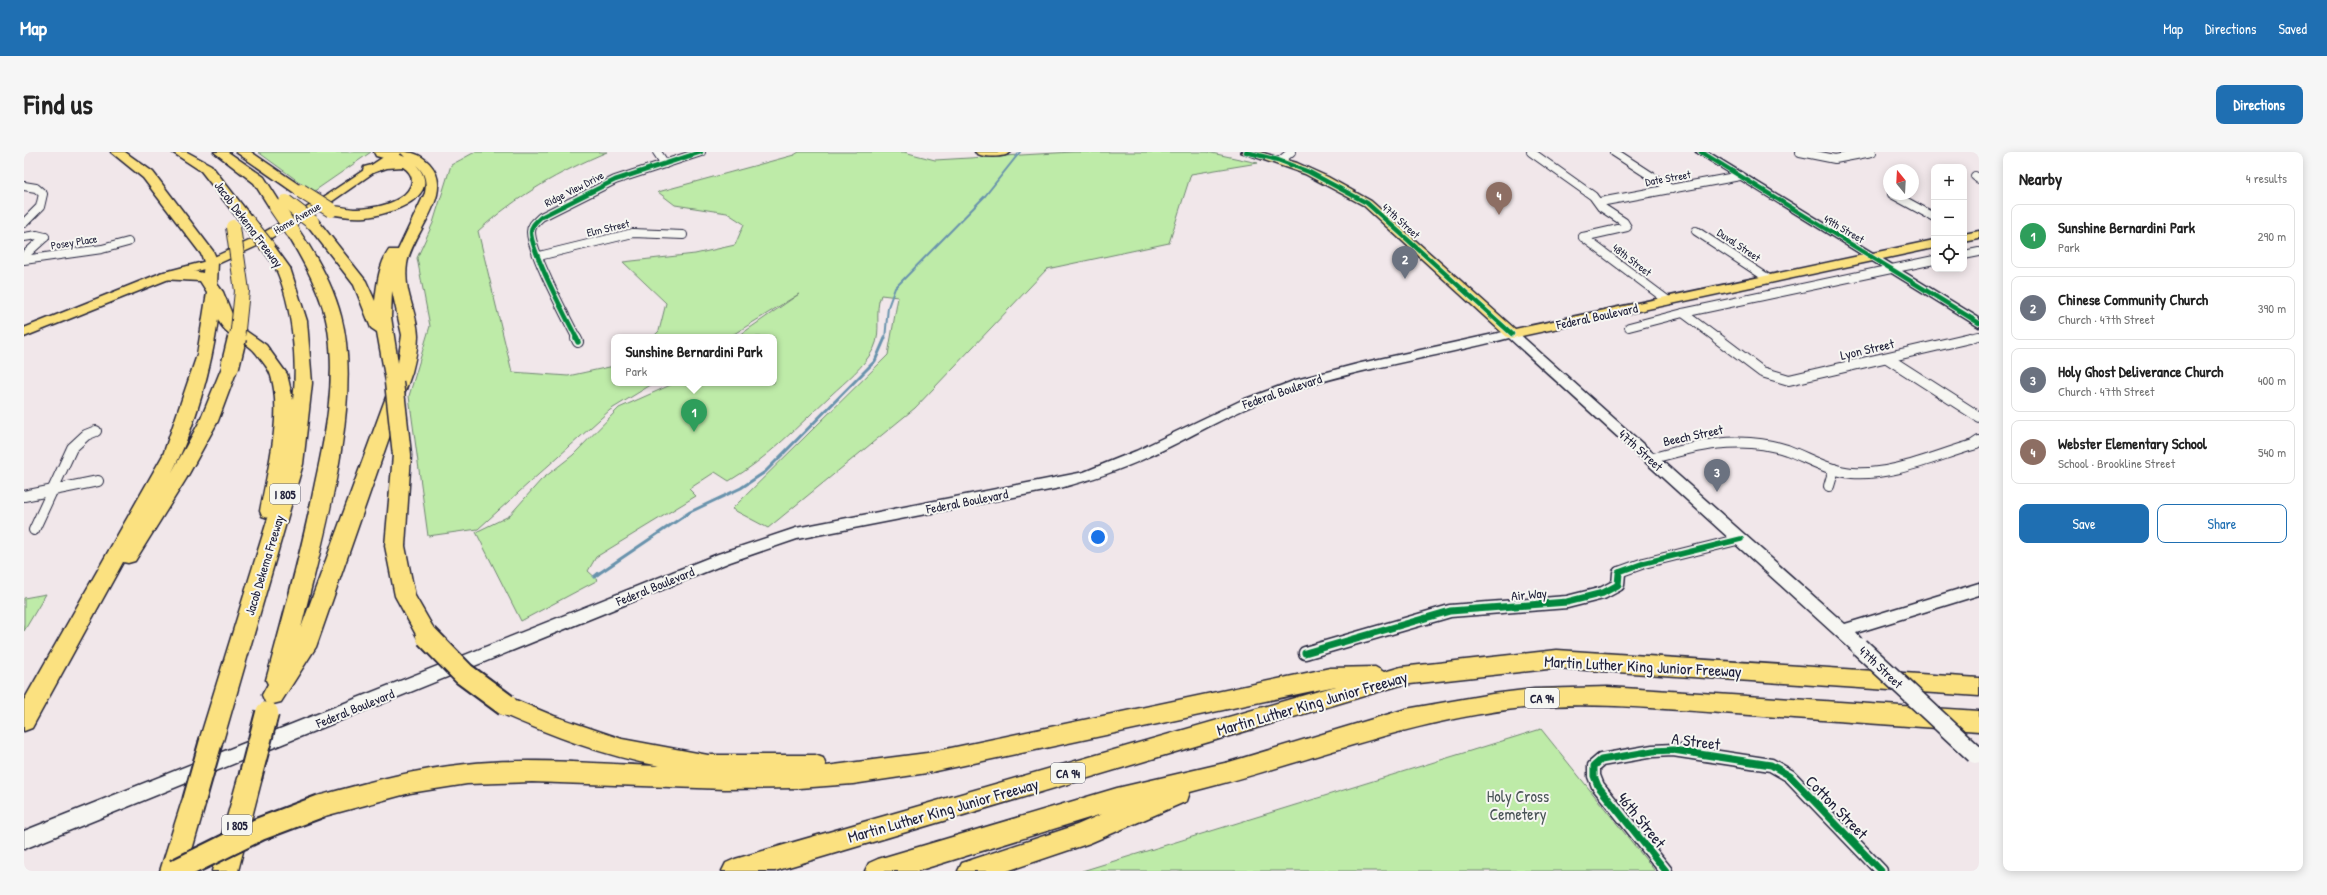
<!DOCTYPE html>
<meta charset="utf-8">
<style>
:root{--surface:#fff;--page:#f6f6f6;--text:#222;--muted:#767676;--line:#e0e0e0;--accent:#1f6fb2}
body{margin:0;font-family:"Patrick Hand",sans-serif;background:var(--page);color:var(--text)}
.controls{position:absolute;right:12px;top:12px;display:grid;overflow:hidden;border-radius:8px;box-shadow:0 2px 10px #0003}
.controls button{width:36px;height:36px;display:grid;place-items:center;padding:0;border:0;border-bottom:1px solid var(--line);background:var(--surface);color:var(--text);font:20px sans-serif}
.compass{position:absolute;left:1859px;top:12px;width:36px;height:36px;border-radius:50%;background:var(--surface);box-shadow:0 2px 10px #0003;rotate:342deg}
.you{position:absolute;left:1074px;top:385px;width:14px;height:14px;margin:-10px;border:3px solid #fff;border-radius:50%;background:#1a73e8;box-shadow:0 0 0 6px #1a73e833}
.badge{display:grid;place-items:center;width:26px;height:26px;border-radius:50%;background:var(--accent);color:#fff;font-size:13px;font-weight:700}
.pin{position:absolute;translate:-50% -33px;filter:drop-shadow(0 1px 2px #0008)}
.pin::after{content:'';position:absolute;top:21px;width:14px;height:12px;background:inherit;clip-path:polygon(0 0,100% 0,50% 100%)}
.popup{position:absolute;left:587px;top:182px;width:166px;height:52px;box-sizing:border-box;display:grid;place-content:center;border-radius:8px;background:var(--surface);filter:drop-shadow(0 1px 3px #0005);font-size:13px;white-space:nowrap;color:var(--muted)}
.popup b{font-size:15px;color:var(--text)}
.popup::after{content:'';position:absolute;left:50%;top:100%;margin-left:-8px;border:8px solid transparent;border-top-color:var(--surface)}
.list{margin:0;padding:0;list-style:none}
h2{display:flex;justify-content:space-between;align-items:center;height:52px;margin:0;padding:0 16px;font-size:17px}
h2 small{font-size:13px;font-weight:400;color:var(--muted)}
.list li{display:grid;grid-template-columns:26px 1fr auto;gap:12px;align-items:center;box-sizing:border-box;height:64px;margin:0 8px 8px;padding:0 8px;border:1px solid var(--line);border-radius:8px}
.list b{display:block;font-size:15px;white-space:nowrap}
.list p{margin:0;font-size:13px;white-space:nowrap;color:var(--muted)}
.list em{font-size:13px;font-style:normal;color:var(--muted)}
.actions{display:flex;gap:8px;padding:12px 16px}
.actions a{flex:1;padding:9px 0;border:1px solid var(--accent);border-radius:8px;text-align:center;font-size:14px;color:var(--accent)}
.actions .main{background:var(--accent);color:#fff}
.icon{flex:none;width:22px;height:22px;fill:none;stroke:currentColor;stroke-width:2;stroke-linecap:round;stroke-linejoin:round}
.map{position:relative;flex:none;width:1955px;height:719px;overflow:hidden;border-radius:8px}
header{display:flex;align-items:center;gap:24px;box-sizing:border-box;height:56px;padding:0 20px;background:var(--accent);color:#fff}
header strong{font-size:19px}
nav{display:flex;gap:22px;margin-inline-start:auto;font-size:14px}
.intro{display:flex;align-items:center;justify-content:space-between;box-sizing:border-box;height:96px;padding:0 24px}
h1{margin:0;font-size:28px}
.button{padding:10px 18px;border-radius:8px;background:var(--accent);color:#fff;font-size:14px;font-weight:700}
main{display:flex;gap:24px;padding:0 24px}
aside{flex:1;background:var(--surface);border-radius:8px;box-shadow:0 2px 10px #0003}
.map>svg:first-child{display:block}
</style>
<header>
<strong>Map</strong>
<nav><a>Map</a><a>Directions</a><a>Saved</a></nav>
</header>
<div class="intro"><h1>Find us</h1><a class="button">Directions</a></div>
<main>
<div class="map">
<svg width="1955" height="719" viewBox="0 0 1955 719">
<rect width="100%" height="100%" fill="#f1e7ea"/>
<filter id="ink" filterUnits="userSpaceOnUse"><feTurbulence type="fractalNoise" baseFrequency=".025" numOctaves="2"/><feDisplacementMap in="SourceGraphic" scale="8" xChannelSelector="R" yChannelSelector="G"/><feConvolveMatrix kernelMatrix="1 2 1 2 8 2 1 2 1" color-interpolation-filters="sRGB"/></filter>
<g filter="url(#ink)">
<g fill="#beeba8" stroke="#708672">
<path d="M234,0H347L289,40Z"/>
<path d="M451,0H583C535,20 493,44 454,79L488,220L544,224L590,214V231H630L586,258L454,377L404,384L385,244L406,174L393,106L409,71L427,13Z"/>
<path d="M775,0H880L911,8L1049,0H1183L1234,11L1167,22L1145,91L1023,117L891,256L744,376L708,357L864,203L874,145L857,143C850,159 858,180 850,196C840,215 822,229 807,243C775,273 743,307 705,329L691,320L665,337L672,344L572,405L564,419L574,428L497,469L452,380L485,364L517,328L549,303L595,256L651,231H750V185H713L775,142L705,185H629L635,179L642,151L599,110L671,102L711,93L720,72L703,61L651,53L634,40L770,3Z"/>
<path d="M22,442L0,479V446Z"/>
<path d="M1517,577L1631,719H1058Z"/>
</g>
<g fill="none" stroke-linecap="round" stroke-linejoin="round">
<path stroke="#6792ac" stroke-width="2" d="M861,187L864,155L871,136L961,44L996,0"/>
<path stroke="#6792ac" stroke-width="3" d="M574,422L666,360L717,336L741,320L851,209L861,186"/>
<path stroke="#6792ac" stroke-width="3.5" d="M570,425L575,421"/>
<defs>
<g id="street-far2">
<path d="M633,0L641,12"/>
<path d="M1507,0L1569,44L1577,55L1600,70L1603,75L1559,85"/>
<path d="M1590,0L1647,37"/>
<path d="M1776,0L1811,7L1848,0"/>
<path d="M1256,9L1267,0"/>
<path d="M1951,24L1955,27"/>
<path d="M0,34L12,36L19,42L16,55L0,71"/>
<path d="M1868,42L1910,65"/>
<path d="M1576,50L1716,24"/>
<path d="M1672,79L1745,127"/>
<path d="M0,85L13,83L21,85"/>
<path d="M1559,85L1643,148"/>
<path d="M1940,103L1955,100"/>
<path d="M0,104L21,85"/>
<path d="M515,104L609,81L659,83"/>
<path d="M0,108L78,97L104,90"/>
<path d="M1659,161L1694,187"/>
<path d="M1605,175L1659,161L1910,108"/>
<path d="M553,187C542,165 507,100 507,80C507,73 513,69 517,65L591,28L677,0"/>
<path d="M1942,187L1955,184"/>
</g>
<g id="street-far1">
<path d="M552,186L554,190"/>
<path d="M1693,186L1738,220L1765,228L1946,186"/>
<path d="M1863,206L1955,265"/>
<path d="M1626,307C1672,294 1715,282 1763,298C1784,306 1805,319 1828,321C1868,324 1911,304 1949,293L1955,289"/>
<path d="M1805,334L1810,317"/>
<path d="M0,344L74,329"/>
<path d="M10,378L48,296L62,283L72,279"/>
<path d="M1595,422V420L1620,411L1717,387"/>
</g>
<g id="street">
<path d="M1281,501L1426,459L1543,450L1579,441L1594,433L1595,421"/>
<path d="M1642,719L1574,634L1570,624V614L1577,608L1629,599L1649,598L1747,613L1766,624L1857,719"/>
</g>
<g id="secondary">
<path d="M1672,0H1684L1955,166V175Z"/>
<path d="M1488,178L1492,179L1821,472L1955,431V443L1832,481L1844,495L1842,500L1836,502L1830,500L1485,186C1408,206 1328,217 1253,244C1207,260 1166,286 1122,306C1094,319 1066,328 1036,336L773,387L706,410L0,697V679L694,402L772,376L1060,320L1112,299L1216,249L1272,228L1337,211Z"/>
</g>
<g id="primary">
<path d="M367,0H379L297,57L233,94L187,115L145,127L0,185V176L137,121L179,110L225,89L289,52Z"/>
<path d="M951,0H987C982,6 956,6 951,0Z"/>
<path d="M1217,0H1236L1273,11L1304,25L1347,49L1491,177L1910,88V96L1488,186L1483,185L1339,53L1281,22Z"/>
<path d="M1955,79V87L1940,90V82Z"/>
</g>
<g id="highway">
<path d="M87,0H101L129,20L189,99L194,110L193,132L199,140L212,172L242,193L263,222L269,248C274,210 268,152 252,117C248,109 241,101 236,94L238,91H248L266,116L283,169L288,231L279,312L199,589L195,596L187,599L179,596L175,589L244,366L238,364L236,359C243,321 259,261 247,224C245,216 237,208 232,201C221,187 201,185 194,167C188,214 170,279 148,320L176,269L198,215L200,211H212L214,215L194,269L162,327L111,409L104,411L99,410L8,576L0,579V548L139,303L173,203L183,140L176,129L136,127L134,124L136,121C150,117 165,118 179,121L180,110L177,102L119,26Z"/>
<path d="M148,0H163L187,13L229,67L231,70L229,73H219L177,19Z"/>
<path d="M190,0H204L240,25L259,55L257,58H247L230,31Z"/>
<path d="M212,0H227L284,39L282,42H272Z"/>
<path d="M350,0H369L381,5L376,0C389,0 396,2 405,11C433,41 388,80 383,112C379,140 393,158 394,184C394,196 391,208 388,220L292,495L257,550L249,552L241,550L238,543L244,532L242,528C260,463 278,397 291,331C302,281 312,228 304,177C298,142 280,110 262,80L264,77H274C292,103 309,133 317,164C340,248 298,391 277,476L366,234L362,230L353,180L347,176L330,133L281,70L283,67H293L342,129L351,149C353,132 355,112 365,98H374L401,41C403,29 401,21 392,13C421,44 367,62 342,65C329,66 315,64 302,61L300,58L302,55C311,53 321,56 330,57C347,57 380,52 387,33C390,25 385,19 379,15L363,16L345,22L340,21L339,18L340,15L367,8L352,4ZM368,139L378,183L374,211L367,165Z"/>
<path d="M378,297L384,299L387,303L381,394L391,444L414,484L410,490L403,492L396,490L371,444L361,394L369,303L372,299Z"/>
<path d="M1533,498L1955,526V544L1533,516L1377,533L751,719H698L702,711L711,707L1312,534L903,621L829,632L775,636L701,637L508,630L443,632L386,641L297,665L288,662L285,654L288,646L297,643C345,630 392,617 442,612C506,605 572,612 636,614C580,604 526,583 474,560L471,553L474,546L482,544L530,564L598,587L684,603H791L799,606L802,614L903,601L1306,516L1351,515L1360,520L1377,515Z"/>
<path d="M1584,535L1955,559V579C1869,573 1784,567 1698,561C1635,557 1572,550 1509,555C1391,565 1281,612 1166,640L1163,649L1066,691L983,719H934L938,711L1053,673L1078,662L893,719H841L845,711L854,707L1093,636L1205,610L1382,557L1468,542L1510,537Z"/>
<path d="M226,616L234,619L238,626L214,719H188L214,626L218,619Z"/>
<path d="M170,638L179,641L182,649L162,719H136L158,649L161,641Z"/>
</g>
</defs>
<use href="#street-far2" stroke="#22223b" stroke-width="10"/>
<use href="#street-far1" stroke="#22223b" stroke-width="12"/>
<use href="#street" stroke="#22223b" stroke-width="15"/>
<use href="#secondary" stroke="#22223b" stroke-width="3"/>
<use href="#primary" stroke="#22223b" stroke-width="3"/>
<use href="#highway" stroke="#22223b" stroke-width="3"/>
<use href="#street-far2" stroke="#f6f6f2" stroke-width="8"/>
<use href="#street-far1" stroke="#f6f6f2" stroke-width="10"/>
<use href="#street" stroke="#f6f6f2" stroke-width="12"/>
<use href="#secondary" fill="#f6f6f2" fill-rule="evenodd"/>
<use href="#primary" fill="#fbe180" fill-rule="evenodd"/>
<use href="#highway" fill="#fbe180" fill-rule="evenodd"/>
<defs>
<path id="secondary-bridge" d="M1836,495L1951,602"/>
<g id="highway-bridge-far2">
<path d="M277,39L307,58"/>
<path d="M262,50L288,70"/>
<path d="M252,55L269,80"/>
<path d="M224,70L243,94"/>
<path d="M209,75L218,139L213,187"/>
</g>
<g id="highway-bridge-far1">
<path d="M206,215L213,186"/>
<path d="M370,230L378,303"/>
</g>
<g id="highway-bridge">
<path d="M403,484L440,522L482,553"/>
<path d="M226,626L243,561"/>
<path d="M170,649L187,589"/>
<path d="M151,719L236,677L297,654"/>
</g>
</defs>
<use href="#secondary-bridge" stroke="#22223b" stroke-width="21" stroke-linecap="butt"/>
<use href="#highway-bridge-far2" stroke="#22223b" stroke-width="16" stroke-linecap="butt"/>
<use href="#highway-bridge-far1" stroke="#22223b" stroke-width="21" stroke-linecap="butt"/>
<use href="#highway-bridge" stroke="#22223b" stroke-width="26" stroke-linecap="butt"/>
<use href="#secondary-bridge" stroke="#f6f6f2" stroke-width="18"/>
<use href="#highway-bridge-far2" stroke="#fbe180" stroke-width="14"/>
<use href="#highway-bridge-far1" stroke="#fbe180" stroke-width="18"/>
<use href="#highway-bridge" stroke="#fbe180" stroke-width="22"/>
<defs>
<g id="cycleway-far2">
<path d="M1222,0L1254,8L1285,20L1343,51L1488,182"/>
<path d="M1677,0L1955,171"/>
<path d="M553,187C542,165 507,100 507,80C507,73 513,69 517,65L591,28L677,0"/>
</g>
<g id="cycleway-far1">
<path d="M552,186L554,190"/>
<path d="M1595,422V420L1620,411L1717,387"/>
</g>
<g id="cycleway">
<path d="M1281,501L1426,459L1543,450L1579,441L1594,433L1595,421"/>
<path d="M1642,719L1574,634L1570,624V614L1577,608L1629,599L1649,598L1747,613L1766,624L1857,719"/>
</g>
</defs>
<use href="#cycleway-far2" stroke="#f6f6f2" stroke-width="6"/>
<use href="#cycleway-far1" stroke="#f6f6f2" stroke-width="8"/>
<use href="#cycleway" stroke="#f6f6f2" stroke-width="10"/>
<use href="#cycleway-far2" stroke="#00873e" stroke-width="4.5"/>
<use href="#cycleway-far1" stroke="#00873e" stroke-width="5.5"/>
<use href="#cycleway" stroke="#00873e" stroke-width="7"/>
</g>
</g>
<g text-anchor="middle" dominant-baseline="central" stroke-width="4" stroke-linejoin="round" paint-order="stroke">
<g font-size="11" fill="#22223b" stroke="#f6f6f2">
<text transform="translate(1644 26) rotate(-10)">Date Street</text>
<text transform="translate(550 37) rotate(-27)">Ridge View Drive</text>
<text transform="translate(273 66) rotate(-30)">Home Avenue</text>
<text transform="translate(1377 69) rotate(42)">47th Street</text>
<text transform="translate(584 76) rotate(-13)">Elm Street</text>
<text transform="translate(1820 77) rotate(30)">49th Street</text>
<text transform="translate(50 90) rotate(-9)">Posey Place</text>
<text transform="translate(1715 93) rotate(34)">Duval Street</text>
<text transform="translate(1608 108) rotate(37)">48th Street</text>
</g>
<g fill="#f6f6f2" stroke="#626272" stroke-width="1">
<rect x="246" y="332" width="30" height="20" rx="3"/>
<rect x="1501" y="536" width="34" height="20" rx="3"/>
<rect x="1027" y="611" width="34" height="20" rx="3"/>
<rect x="198" y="663" width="30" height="20" rx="3"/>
</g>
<g font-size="12" font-weight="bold" fill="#22223b">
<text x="261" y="342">I 805</text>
<text x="1518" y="546">CA 94</text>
<text x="1044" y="621">CA 94</text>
<text x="213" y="673">I 805</text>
</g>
<g font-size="13" fill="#22223b" stroke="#f6f6f2">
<text transform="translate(225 72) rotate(53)">Jacob Dekema Freeway</text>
<text transform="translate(1573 164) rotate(-12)">Federal Boulevard</text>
<text transform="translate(1843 197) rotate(-13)">Lyon Street</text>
<text transform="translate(1258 239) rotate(-19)">Federal Boulevard</text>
<text transform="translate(1669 283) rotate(-12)">Beech Street</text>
<text transform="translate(1617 298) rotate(42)">47th Street</text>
<text transform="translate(943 349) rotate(-11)">Federal Boulevard</text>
<text transform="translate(240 413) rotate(-73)">Jacob Dekema Freeway</text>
<text transform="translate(631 434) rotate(-22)">Federal Boulevard</text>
<text transform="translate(1505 442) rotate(-5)">Air Way</text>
<text transform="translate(1857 515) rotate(43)">47th Street</text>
<text transform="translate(331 556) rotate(-22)">Federal Boulevard</text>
</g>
<g font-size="16" fill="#22223b" stroke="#f6f6f2">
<text transform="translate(1619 514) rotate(3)">Martin Luther King Junior Freeway</text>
<text transform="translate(1288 551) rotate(-16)">Martin Luther King Junior Freeway</text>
<text transform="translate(1672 589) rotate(7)">A Street</text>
<text transform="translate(1813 655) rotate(46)">Cotton Street</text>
<text transform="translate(919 658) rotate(-16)">Martin Luther King Junior Freeway</text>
<text transform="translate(1618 668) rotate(51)">46th Street</text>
</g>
<g font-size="16" fill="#495456" stroke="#f6f6f2">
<text x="1494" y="644">Holy Cross<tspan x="1494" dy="18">Cemetery</tspan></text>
</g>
</g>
</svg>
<div class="controls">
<button>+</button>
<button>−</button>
<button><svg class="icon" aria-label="locate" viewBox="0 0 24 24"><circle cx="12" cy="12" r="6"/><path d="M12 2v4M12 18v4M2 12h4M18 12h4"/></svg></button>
</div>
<svg class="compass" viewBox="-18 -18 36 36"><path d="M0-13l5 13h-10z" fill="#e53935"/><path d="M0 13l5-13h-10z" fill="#767676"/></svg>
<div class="you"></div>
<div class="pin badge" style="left:670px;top:280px;background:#2e9e5b">1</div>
<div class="popup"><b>Sunshine Bernardini Park</b>Park</div>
<div class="pin badge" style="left:1381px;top:127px;background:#6b7280">2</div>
<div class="pin badge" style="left:1693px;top:340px;background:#6b7280">3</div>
<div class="pin badge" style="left:1475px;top:63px;background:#8d6e63">4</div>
</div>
<aside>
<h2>Nearby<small>4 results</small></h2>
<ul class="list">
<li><span class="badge" style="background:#2e9e5b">1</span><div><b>Sunshine Bernardini Park</b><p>Park</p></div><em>290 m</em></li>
<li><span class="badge" style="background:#6b7280">2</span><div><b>Chinese Community Church</b><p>Church · 47th Street</p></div><em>390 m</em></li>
<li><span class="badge" style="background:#6b7280">3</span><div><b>Holy Ghost Deliverance Church</b><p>Church · 47th Street</p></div><em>400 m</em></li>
<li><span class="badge" style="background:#8d6e63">4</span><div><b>Webster Elementary School</b><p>School · Brookline Street</p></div><em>540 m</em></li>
</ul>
<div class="actions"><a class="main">Save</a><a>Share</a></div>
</aside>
</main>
